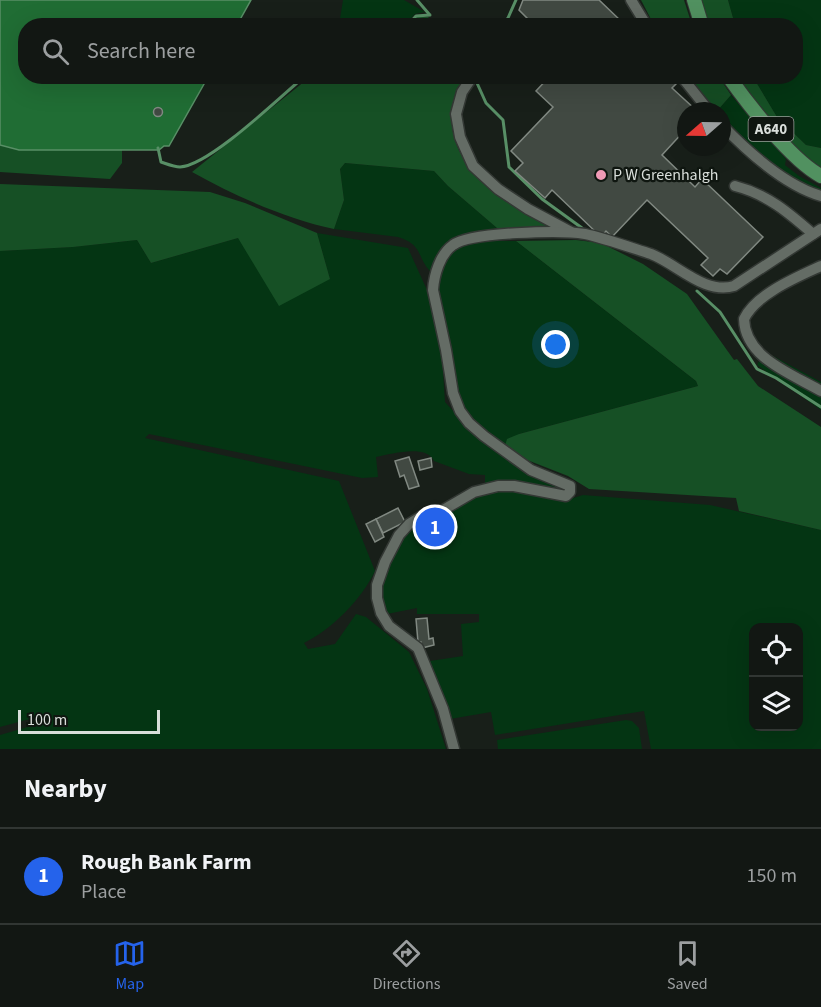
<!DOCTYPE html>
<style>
:root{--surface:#121713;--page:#1f2421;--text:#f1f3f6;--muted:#9c9fa0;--line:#313633;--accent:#2563eb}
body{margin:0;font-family:"Source Sans 3",sans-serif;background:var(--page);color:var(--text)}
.controls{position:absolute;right:18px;bottom:18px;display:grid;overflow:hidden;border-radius:12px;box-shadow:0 6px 24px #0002}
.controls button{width:54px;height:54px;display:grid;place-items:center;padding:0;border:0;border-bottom:2px solid var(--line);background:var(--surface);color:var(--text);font:30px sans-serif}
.compass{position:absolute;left:677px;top:102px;width:54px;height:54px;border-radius:50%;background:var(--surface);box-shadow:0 6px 24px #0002;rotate:250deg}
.scale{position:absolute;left:18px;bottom:15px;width:142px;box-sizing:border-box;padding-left:6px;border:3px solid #d9deda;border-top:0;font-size:16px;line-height:21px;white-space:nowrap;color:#d9deda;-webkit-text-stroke:4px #0f1610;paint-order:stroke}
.you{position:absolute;left:556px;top:345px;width:21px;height:21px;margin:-15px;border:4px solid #fff;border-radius:50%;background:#1a73e8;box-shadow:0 0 0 9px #1a73e833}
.badge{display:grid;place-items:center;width:39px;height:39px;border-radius:50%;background:var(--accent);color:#fff;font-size:20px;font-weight:700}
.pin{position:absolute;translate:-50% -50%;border:3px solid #fff;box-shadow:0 2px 6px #0006}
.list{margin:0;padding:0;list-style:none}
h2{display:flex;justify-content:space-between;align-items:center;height:78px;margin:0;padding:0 24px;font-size:26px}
h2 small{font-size:20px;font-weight:400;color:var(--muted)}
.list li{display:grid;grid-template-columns:39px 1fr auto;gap:18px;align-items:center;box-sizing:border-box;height:96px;padding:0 24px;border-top:2px solid var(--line)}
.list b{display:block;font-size:22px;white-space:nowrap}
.list p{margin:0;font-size:20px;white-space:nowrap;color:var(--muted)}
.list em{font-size:20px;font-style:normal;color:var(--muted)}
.icon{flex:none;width:33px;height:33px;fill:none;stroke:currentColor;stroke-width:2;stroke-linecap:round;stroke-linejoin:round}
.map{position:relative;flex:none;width:821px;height:749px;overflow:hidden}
.search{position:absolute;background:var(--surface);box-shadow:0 6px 24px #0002;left:18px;right:18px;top:18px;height:66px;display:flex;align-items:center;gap:15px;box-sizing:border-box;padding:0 21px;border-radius:24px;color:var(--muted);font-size:22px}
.sheet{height:174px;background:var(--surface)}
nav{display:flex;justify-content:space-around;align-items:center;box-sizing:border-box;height:84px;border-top:2px solid var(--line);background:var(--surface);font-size:16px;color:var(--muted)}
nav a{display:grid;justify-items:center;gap:3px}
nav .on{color:var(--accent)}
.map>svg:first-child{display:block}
</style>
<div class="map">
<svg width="821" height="749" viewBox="0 0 821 749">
<rect width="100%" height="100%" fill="#181f19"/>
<g fill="#043513" fill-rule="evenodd">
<path d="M343,0H404L425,12L415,14L405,25H339Z"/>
<path d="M728,0H821V148L806,145L777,117L753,77L796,76V26L735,25Z"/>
<path d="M731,95L786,159L785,165L799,176L821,188V193L786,175L756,151L722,121V111H717Z"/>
<path d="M345,163L434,171L448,186L497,228L467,235L431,272C416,257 424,245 398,237L334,229L344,200L340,169Z"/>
<path d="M317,233L408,248L427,290L442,357L445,402L475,435L564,489L560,492L515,481L485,483V475L469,474L434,461C426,444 392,454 376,457L378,477L362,478L149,434L145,438L339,481L375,571C362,599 331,630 304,643L308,649L335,644L356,614L366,617L409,652L427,689L446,749H0V735L38,724L37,717L0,727V251L72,247L137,240L151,263L238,238L330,279Z"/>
<path d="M484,241H516L696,381L698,386L519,434L505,446L475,425L461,408L436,285L448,255L455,248Z"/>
<path d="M764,351L821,382V410L757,365Z"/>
<path d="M514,490L570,499L583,495L710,505L821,530V749H651L644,711L495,735L491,712L450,719L429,667L430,661L463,656L461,624L479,622V614H417V608L387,614L381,606L382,576L408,528L420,522L425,540L448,537L446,523L454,522L450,509L479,492ZM754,628H798V726H754Z"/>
<path d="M626,720L632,721L639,728L642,749H498L497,740Z"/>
</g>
<g fill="#165025">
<path d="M641,0H684L692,25H654Z"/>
<path d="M697,0H728L735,25H706Z"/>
<path d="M416,17H428L436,25H409Z"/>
<path d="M310,77H465C457,87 453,98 452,111C446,169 509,203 552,229L497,228L448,186L434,171L345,163L340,169L344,200L334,229C286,219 235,196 192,172Z"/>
<path d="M686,77H719L731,95L717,111H713Z"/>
<path d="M734,77H753L777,117L806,145L821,148V170L798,155Z"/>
<path d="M0,145L19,150H122V163L110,179L0,172Z"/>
<path d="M0,184L210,192L245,203L317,233L330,279L279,306L238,238L151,263L137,240L73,247L0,251Z"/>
<path d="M576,240L601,243L643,264L687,294L734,360L737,359L758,386L821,427V530L739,511L736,498L589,489L568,476L522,458L505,446L507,439L519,434L698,386L696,381L516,241Z"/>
</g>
<path fill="#206d34" stroke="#588f66" stroke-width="1.5" d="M0,0H251L237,25L26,26V76L208,77L169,146H164L159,150H19L0,145Z"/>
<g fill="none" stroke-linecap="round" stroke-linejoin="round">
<g stroke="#588f66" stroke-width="3">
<path d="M417,0L429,14"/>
<path d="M407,26L416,16L430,15"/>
<path d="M500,26L508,18L516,0"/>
<path d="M477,83L486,103L503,120L509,167L542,199L582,228"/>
<path d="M158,148L161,162C167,164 174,167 180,167C209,166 280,97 305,76"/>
<path d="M697,291L720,312L757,369L776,378L821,407"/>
</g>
</g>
<g fill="#414942" stroke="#818982" stroke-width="1.5">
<path d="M523,0H599L621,21L617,26H535L519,10Z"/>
<path d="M550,76H668L676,84L672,88L697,111H686V129L662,155L695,187L702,179L763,237L727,274L720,269L713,276L701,265L708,258L647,200L612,237L606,231L601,237L552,190L545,198L515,171L523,163L511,151L553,107L536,91Z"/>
<circle cx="158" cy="112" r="4.5"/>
<path d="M409,457L419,486L409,489L404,475L400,477L395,461Z"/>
<path d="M431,458L432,467L420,470L418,461Z"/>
<path d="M398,508L405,522L383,533L376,519Z"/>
<path d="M439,515L442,537L432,538L428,517Z"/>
<path d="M376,519L384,537L375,542L366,524Z"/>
<path d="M427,618L429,639L433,638L434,645L422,648L421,642H418L416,619Z"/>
</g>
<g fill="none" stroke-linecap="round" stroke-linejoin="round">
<defs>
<g id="minor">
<path d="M631,0L647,26"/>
<path d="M473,76L462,92L456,114L460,137L473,166L498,189L528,209L571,232"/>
<path d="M681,76L709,111"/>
<path d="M722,125C748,152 784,185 821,196"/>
<path d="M735,186C767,194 789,213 813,234"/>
<path d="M821,266C797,277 756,294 744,319C745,358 792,374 821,391"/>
<path d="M454,749L443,709L418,648L389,626L381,613L377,598V585L385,562L399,535L409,524L422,516L443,510L474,492L498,486H514L566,496L570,492V486L531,470L484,436L469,423L460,411L453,393L446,350L433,290C434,275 440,254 453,245C470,232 562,230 585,234C604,238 632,248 651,254C677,264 705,295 734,286L821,229"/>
</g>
<g id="major">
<path d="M694,0L702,26"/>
<path d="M728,76C748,104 791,160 821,176"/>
</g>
</defs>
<use href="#minor" stroke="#333834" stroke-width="13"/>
<use href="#major" stroke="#333834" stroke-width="16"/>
<use href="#minor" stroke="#646c65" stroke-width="10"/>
<use href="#major" stroke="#519160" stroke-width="14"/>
</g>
<circle fill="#f09ab6" stroke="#0f1610" stroke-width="2" cx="601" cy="175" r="6"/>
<g text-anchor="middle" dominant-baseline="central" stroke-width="4.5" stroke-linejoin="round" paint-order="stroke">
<rect fill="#0f1610" stroke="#9ca29d" stroke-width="1.5" x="748.5" y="117" width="45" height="24" rx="4.5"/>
<g font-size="15" font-weight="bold" fill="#d9deda">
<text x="771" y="129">A640</text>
</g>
<g font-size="16" fill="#d9deda" stroke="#0f1610" text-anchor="start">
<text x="613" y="175">P W Greenhalgh</text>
</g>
</g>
</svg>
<div class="controls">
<button><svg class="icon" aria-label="locate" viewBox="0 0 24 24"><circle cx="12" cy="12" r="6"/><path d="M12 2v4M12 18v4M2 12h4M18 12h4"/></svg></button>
<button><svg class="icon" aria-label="layers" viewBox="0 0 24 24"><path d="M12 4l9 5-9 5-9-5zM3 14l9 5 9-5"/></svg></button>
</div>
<svg class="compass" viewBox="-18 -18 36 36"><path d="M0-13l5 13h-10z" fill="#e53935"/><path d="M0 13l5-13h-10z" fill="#9c9fa0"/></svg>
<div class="scale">100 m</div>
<div class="you"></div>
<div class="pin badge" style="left:435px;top:527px">1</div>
<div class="search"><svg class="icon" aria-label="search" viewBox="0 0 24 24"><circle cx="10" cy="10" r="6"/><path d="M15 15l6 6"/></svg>Search here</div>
</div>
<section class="sheet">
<h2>Nearby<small></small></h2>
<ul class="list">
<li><span class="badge">1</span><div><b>Rough Bank Farm</b><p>Place</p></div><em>150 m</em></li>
</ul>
</section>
<nav>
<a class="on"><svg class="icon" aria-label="map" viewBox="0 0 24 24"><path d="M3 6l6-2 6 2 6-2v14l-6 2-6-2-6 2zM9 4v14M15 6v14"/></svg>Map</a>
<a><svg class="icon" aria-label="directions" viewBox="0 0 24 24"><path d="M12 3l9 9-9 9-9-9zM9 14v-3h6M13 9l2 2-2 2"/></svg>Directions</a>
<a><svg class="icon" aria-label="saved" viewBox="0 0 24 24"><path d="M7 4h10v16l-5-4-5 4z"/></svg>Saved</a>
</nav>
